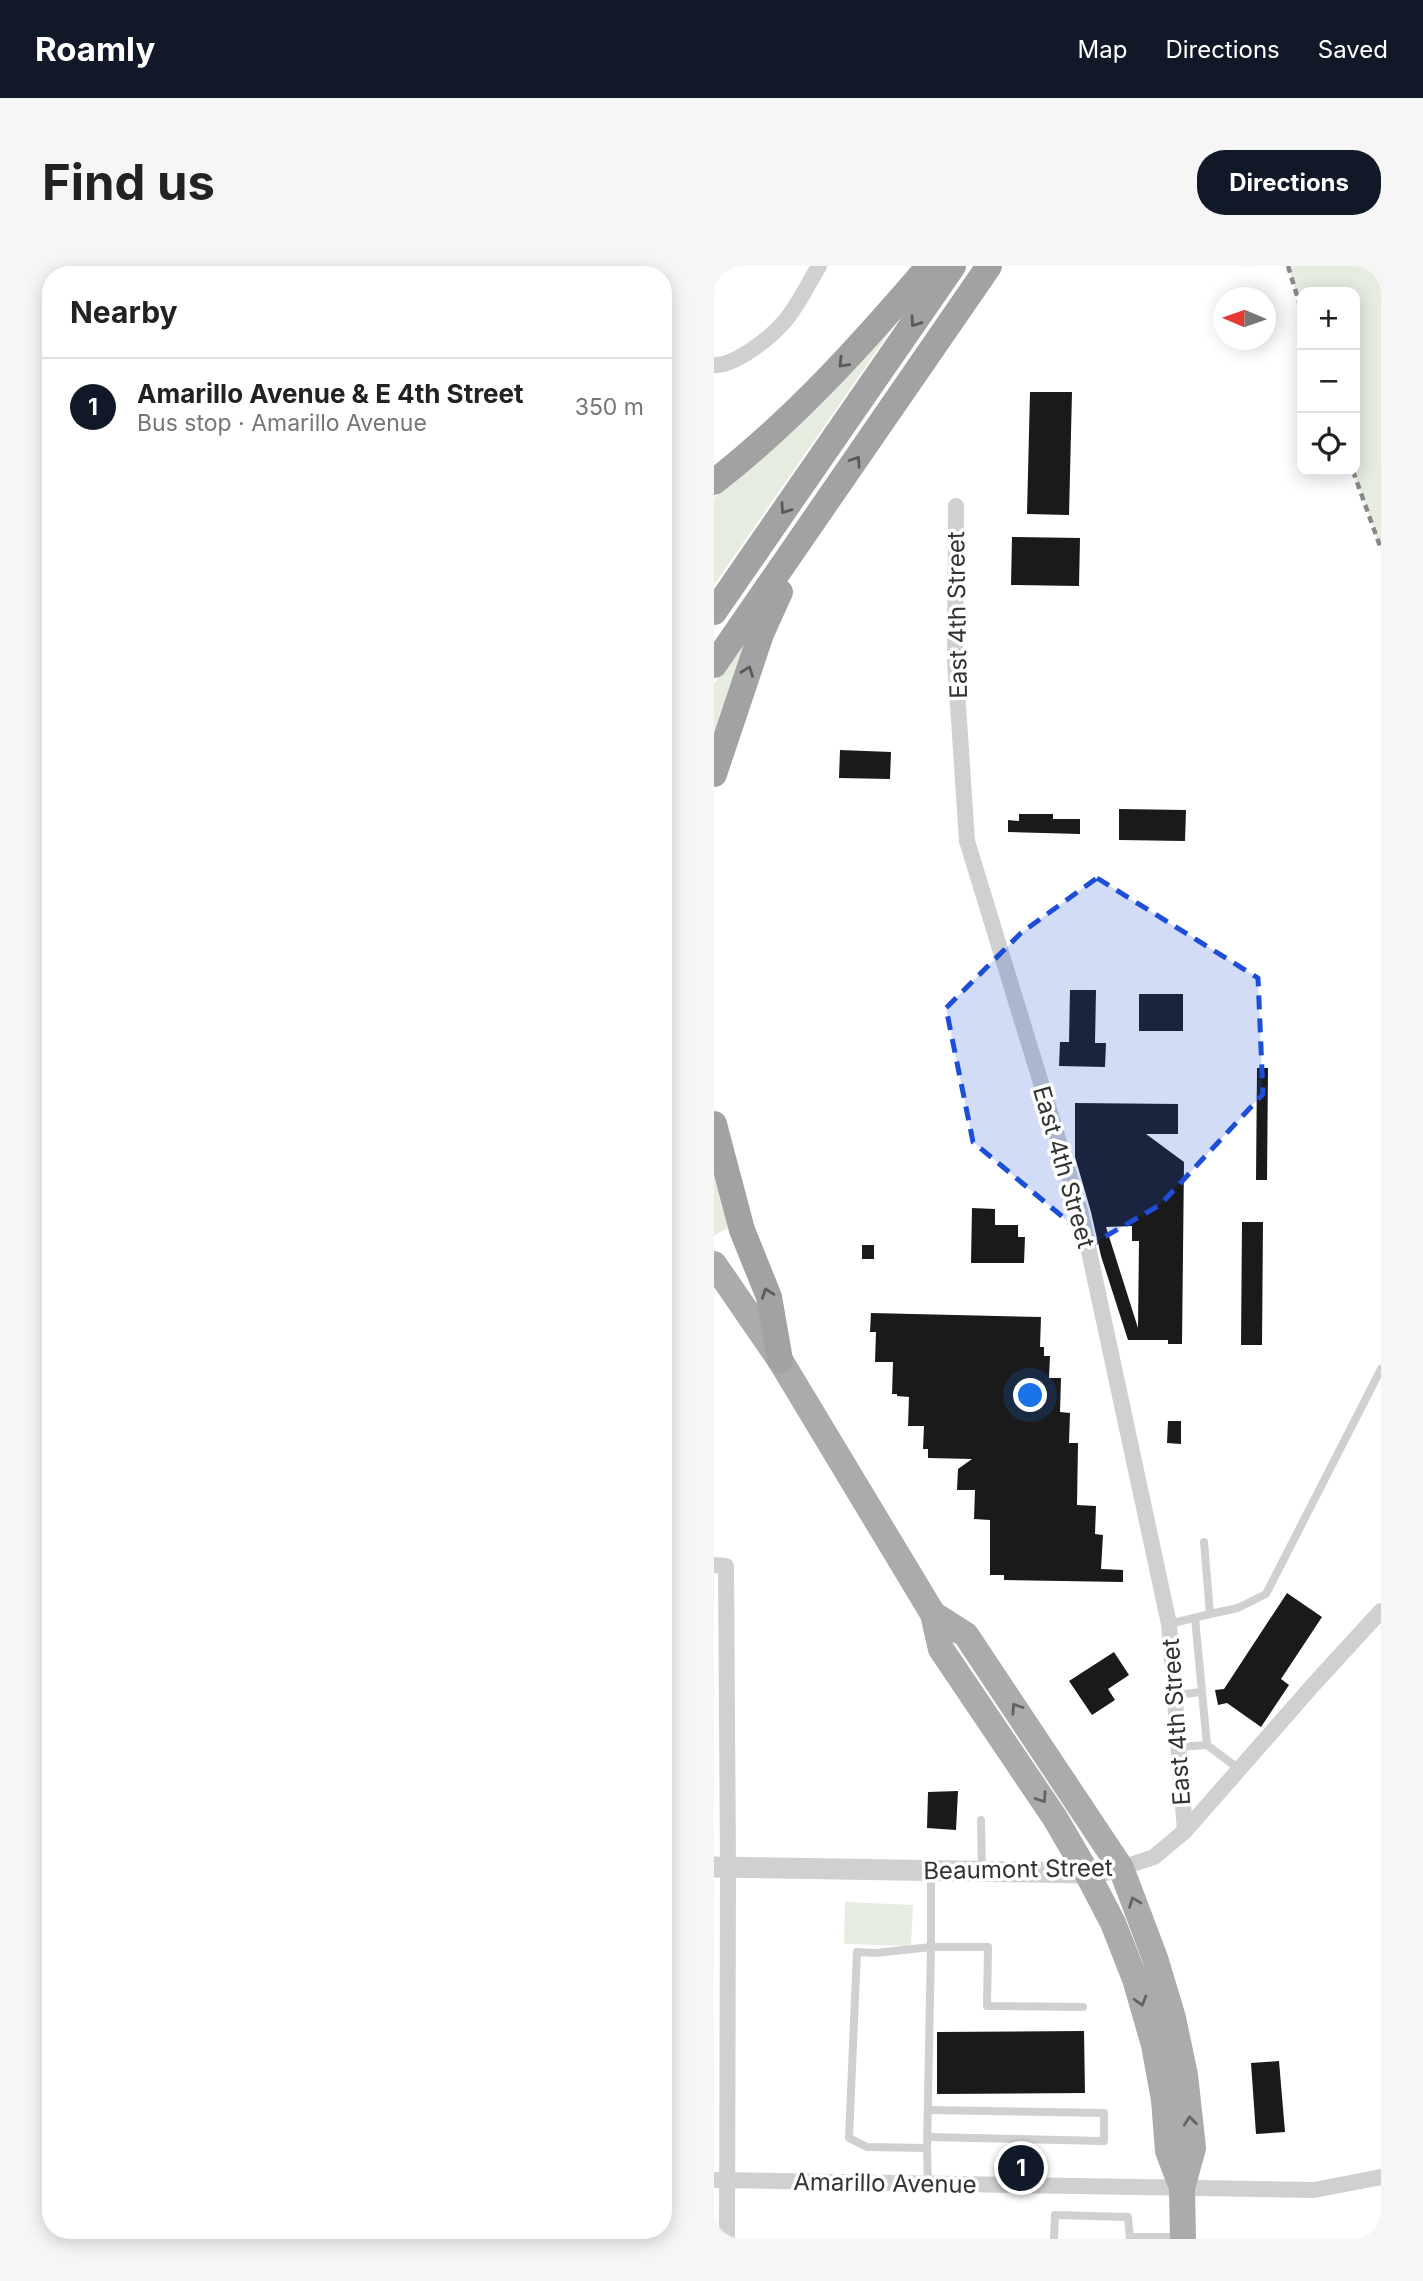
<!DOCTYPE html>
<meta charset="utf-8">
<style>
:root{--surface:#fff;--page:#f6f6f6;--text:#222;--muted:#767676;--line:#e0e0e0;--accent:#111827}
body{margin:0;font-family:Inter,sans-serif;background:var(--page);color:var(--text)}
.controls{position:absolute;right:21px;top:21px;display:grid;overflow:hidden;border-radius:14px;box-shadow:0 4px 18px #0003}
.controls button{width:63px;height:63px;display:grid;place-items:center;padding:0;border:0;border-bottom:2px solid var(--line);background:var(--surface);color:var(--text);font:35px sans-serif}
.compass{position:absolute;left:499px;top:21px;width:63px;height:63px;border-radius:50%;background:var(--surface);box-shadow:0 4px 18px #0003;rotate:272deg}
.you{position:absolute;left:317px;top:1130px;width:24px;height:24px;margin:-18px;border:5px solid #fff;border-radius:50%;background:#1a73e8;box-shadow:0 0 0 10px #1a73e833}
.badge{display:grid;place-items:center;width:46px;height:46px;border-radius:50%;background:var(--accent);color:#fff;font-size:23px;font-weight:700}
.pin{position:absolute;translate:-50% -50%;border:4px solid #fff;box-shadow:0 2px 7px #0006}
.list{margin:0;padding:0;list-style:none}
h2{display:flex;justify-content:space-between;align-items:center;height:91px;margin:0;padding:0 28px;font-size:30px}
h2 small{font-size:23px;font-weight:400;color:var(--muted)}
.list li{display:grid;grid-template-columns:46px 1fr auto;gap:21px;align-items:center;box-sizing:border-box;height:98px;padding:0 28px;border-top:2px solid var(--line)}
.list b{display:block;font-size:26px;white-space:nowrap}
.list p{margin:0;font-size:23px;white-space:nowrap;color:var(--muted)}
.list em{font-size:23px;font-style:normal;color:var(--muted)}
.icon{flex:none;width:38px;height:38px;fill:none;stroke:currentColor;stroke-width:2;stroke-linecap:round;stroke-linejoin:round}
.map{position:relative;flex:none;width:667px;height:1973px;overflow:hidden;border-radius:28px}
header{display:flex;align-items:center;gap:42px;box-sizing:border-box;height:98px;padding:0 35px;background:var(--accent);color:#fff}
header strong{font-size:33px}
nav{display:flex;gap:38px;margin-inline-start:auto;font-size:24px}
.intro{display:flex;align-items:center;justify-content:space-between;box-sizing:border-box;height:168px;padding:0 42px}
h1{margin:0;font-size:49px}
.button{padding:18px 32px;border-radius:28px;background:var(--accent);color:#fff;font-size:24px;font-weight:700}
main{display:flex;gap:42px;padding:0 42px}
aside{flex:1;background:var(--surface);border-radius:28px;box-shadow:0 4px 18px #0003}
.map>svg:first-child{display:block}
</style>
<header>
<strong>Roamly</strong>
<nav><a>Map</a><a>Directions</a><a>Saved</a></nav>
</header>
<div class="intro"><h1>Find us</h1><a class="button">Directions</a></div>
<main>
<aside>
<h2>Nearby<small></small></h2>
<ul class="list">
<li><span class="badge">1</span><div><b>Amarillo Avenue &amp; E 4th Street</b><p>Bus stop · Amarillo Avenue</p></div><em>350 m</em></li>
</ul>
</aside>
<div class="map">
<svg width="667" height="1973" viewBox="0 0 667 1973">
<rect width="100%" height="100%" fill="#fff"/>
<g fill="#e6ecdf">
<path d="M574,0H667V283L639,205H641V26H588V46Z"/>
<path d="M184,54L0,319V232L50,190Z"/>
<path d="M44,355L0,476V418Z"/>
<path d="M0,896L20,959L1,969H0Z"/>
<path d="M131,1636L199,1639L197,1680L130,1678Z"/>
</g>
<g fill="#1a1a1a" fill-rule="evenodd">
<path d="M316,126H358L355,249L313,248Z"/>
<path d="M298,271L366,272L365,320L297,319Z"/>
<path d="M126,484L177,486L176,513L125,512Z"/>
<path d="M405,543L472,544L471,575L405,574Z"/>
<path d="M305,548H339V553H366V568L294,566V554L305,555Z"/>
<path d="M356,724H382L381,777H392L391,801L345,800L346,776H355Z"/>
<rect x="425" y="728" width="44" height="37"/>
<path d="M543,802H554L553,914H542Z"/>
<path d="M361,837L464,838V868H432L470,896L468,1078H454V1074H414L387,990L377,946L361,891ZM418,960V975H425L424,1062L392,961Z"/>
<path d="M258,942L281,943V959H304V971H311L310,997H257Z"/>
<path d="M528,956H549L548,1079H527Z"/>
<rect x="148" y="979" width="12" height="14"/>
<path d="M157,1047L327,1051L326,1081H330V1090H336L335,1112H347L346,1146L356,1147L355,1177H364L363,1239L382,1240L381,1268L389,1269L387,1303L409,1304V1316L290,1314V1309H276V1254L260,1253L261,1224H243L244,1203L258,1193L214,1192V1183H209L210,1160H194L195,1131L183,1130V1128H178L179,1096H161L162,1066H156Z"/>
<path d="M454,1155H467V1178L453,1177Z"/>
<path d="M573,1327L608,1351L567,1413L575,1419L547,1461L513,1437L504,1439L501,1424L510,1423Z"/>
<path d="M400,1386L415,1409L394,1423L401,1434L378,1449L355,1415Z"/>
<path d="M244,1525L242,1564L213,1562L214,1526Z"/>
<path d="M370,1765L371,1827L223,1828V1766Z"/>
<path d="M565,1795L571,1866L542,1868L537,1797Z"/>
</g>
<g fill="none" stroke-linecap="round" stroke-linejoin="round">
<g stroke="#d0d0d0" stroke-width="8">
<path d="M496,1348L524,1342L552,1328L667,1103"/>
<path d="M481,1352L493,1479L525,1503"/>
<path d="M455,1358L496,1348L490,1276"/>
<path d="M460,1429L487,1426"/>
<path d="M464,1481L493,1479"/>
<path d="M267,1554L268,1605"/>
<path d="M217,1605V1681H274L273,1740L369,1741"/>
<path d="M217,1681L213,1882L153,1881L135,1872L143,1686L162,1687Z"/>
<path d="M214,1871L390,1875V1847L215,1844"/>
<path d="M213,1882L214,1917"/>
<path d="M416,1971H466"/>
<path d="M340,1973L341,1949L414,1951L416,1973"/>
</g>
<g stroke="#d0d0d0" stroke-width="16">
<path d="M0,99C21,100 56,72 70,56C84,40 94,18 105,0"/>
<path d="M242,240L241,394L253,575L367,948L455,1358L471,1565"/>
<path d="M0,1299L12,1300L14,1602L13,1973"/>
<path d="M407,1602L440,1591L471,1565L600,1418L667,1345"/>
<path d="M0,1914L600,1924L667,1911"/>
</g>
<path stroke="#d0d0d0" stroke-width="21" d="M0,1601L373,1607L407,1602"/>
<g stroke="#ababab" stroke-width="26">
<path d="M0,998L66,1094L219,1348L227,1383L341,1552L373,1607L399,1657L421,1713L440,1779L450,1834L454,1885L468,1922"/>
<path d="M219,1348L252,1369L407,1602L441,1692L459,1752L471,1809L479,1882L468,1922L469,1973"/>
</g>
<g stroke="#a2a2a2" stroke-width="26">
<path d="M0,216C81,153 149,77 215,0"/>
<path d="M0,346L239,0"/>
<path d="M0,399L275,0"/>
<path d="M0,508L47,368L66,326"/>
<path d="M0,858L28,964L55,1031L66,1094"/>
</g>
<g stroke="#888" stroke-width="4.5" stroke-dasharray="7 5" stroke-linecap="butt">
<path d="M574,0L588,46"/>
<path d="M639,205L667,283"/>
</g>
</g>
<defs><path id="oneway-chevron" d="M-2-3.5L2.5 0L-2 3.5" fill="none" stroke-width="1.6" stroke-linecap="round" stroke-linejoin="round" transform="scale(1.75)"/></defs>
<g stroke="#5a5a5a">
<use href="#oneway-chevron" transform="translate(201 56) rotate(125)"/>
<use href="#oneway-chevron" transform="translate(129 97) rotate(134)"/>
<use href="#oneway-chevron" transform="translate(142 195) rotate(-56)"/>
<use href="#oneway-chevron" transform="translate(71 243) rotate(125)"/>
<use href="#oneway-chevron" transform="translate(34 405) rotate(-70)"/>
<use href="#oneway-chevron" transform="translate(53 1027) rotate(-109)"/>
</g>
<g stroke="#636363">
<use href="#oneway-chevron" transform="translate(302 1442) rotate(-124)"/>
<use href="#oneway-chevron" transform="translate(328 1532) rotate(56)"/>
<use href="#oneway-chevron" transform="translate(420 1636) rotate(-111)"/>
<use href="#oneway-chevron" transform="translate(427 1735) rotate(74)"/>
<use href="#oneway-chevron" transform="translate(476 1855) rotate(-96)"/>
</g>
<path fill="#1d4ed8" fill-opacity="0.2" stroke="#1d4ed8" stroke-width="5" stroke-dasharray="14 9" stroke-linejoin="round" d="M383,612L544,712L549,828L446,939L380,977L259,876L232,742L307,667Z"/>
<g text-anchor="middle" dominant-baseline="central" stroke-width="7" stroke-linejoin="round" paint-order="stroke">
<g font-size="24" fill="#333" stroke="#fff">
<text transform="translate(243 349) rotate(-91)">East 4th Street</text>
<text transform="translate(350 901) rotate(74)">East 4th Street</text>
<text transform="translate(462 1456) rotate(-94)">East 4th Street</text>
<text transform="translate(304 1603) rotate(-1)">Beaumont Street</text>
<text transform="translate(171 1917) rotate(1)">Amarillo Avenue</text>
</g>
</g>
</svg>
<div class="controls">
<button>+</button>
<button>−</button>
<button><svg class="icon" aria-label="locate" viewBox="0 0 24 24"><circle cx="12" cy="12" r="6"/><path d="M12 2v4M12 18v4M2 12h4M18 12h4"/></svg></button>
</div>
<svg class="compass" viewBox="-18 -18 36 36"><path d="M0-13l5 13h-10z" fill="#e53935"/><path d="M0 13l5-13h-10z" fill="#767676"/></svg>
<div class="you"></div>
<div class="pin badge" style="left:307px;top:1902px">1</div>
</div>
</main>
